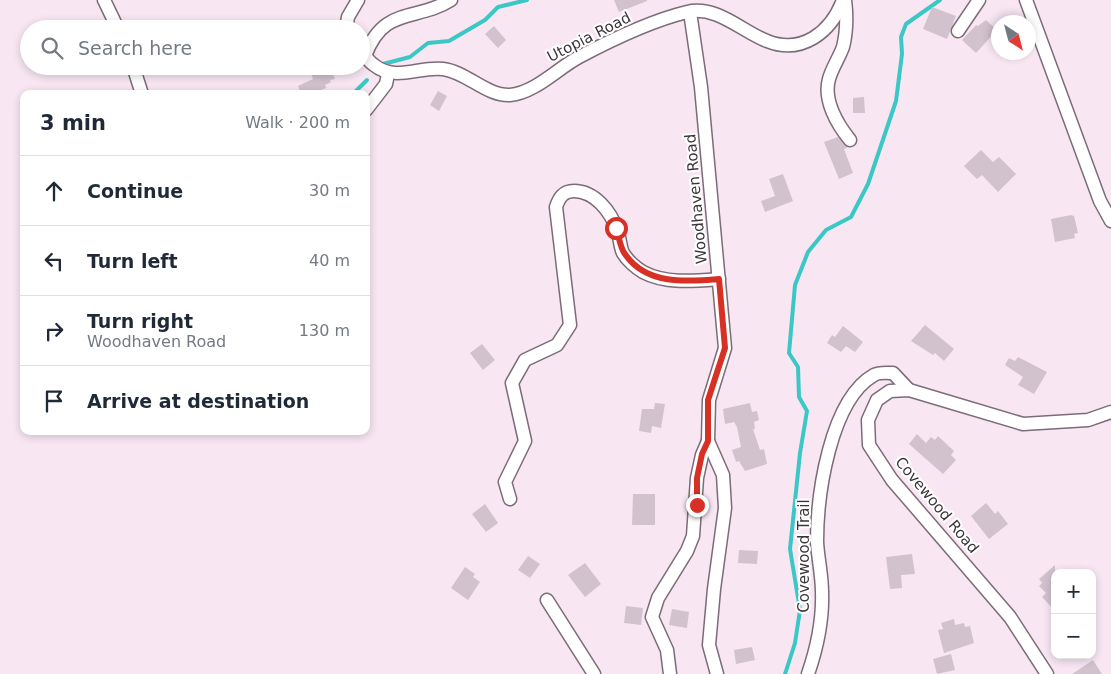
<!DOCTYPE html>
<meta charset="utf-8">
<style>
:root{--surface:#fff;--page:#f2f2f3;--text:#1f2937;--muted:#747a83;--line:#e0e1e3}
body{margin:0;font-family:"DejaVu Sans",sans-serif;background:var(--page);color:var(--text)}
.controls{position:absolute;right:15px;bottom:15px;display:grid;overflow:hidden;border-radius:10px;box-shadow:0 2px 8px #0003}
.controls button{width:45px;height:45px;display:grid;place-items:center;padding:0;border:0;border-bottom:1px solid var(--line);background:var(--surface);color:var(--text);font:25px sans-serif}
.compass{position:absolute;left:991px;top:15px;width:45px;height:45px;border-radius:50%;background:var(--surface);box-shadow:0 2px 8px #0003;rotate:144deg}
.stop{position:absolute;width:15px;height:15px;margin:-11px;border:4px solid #d93025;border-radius:50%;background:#fff}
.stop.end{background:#d93025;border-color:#fff;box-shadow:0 1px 5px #0008}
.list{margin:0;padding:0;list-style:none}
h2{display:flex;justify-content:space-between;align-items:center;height:65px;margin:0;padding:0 20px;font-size:21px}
h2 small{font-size:16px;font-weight:400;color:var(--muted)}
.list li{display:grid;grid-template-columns:32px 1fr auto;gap:15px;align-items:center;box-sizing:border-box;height:70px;padding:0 20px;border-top:1px solid var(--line)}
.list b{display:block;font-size:19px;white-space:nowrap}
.list p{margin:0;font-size:16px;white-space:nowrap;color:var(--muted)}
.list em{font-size:16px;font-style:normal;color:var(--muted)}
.icon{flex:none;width:28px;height:28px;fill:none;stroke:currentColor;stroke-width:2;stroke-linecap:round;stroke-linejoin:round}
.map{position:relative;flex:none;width:1111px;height:674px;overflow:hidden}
.search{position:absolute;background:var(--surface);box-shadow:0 2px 8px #0003;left:20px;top:20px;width:350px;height:55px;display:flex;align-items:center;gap:12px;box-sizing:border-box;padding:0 18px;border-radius:28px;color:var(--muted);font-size:19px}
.panel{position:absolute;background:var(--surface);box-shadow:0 2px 8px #0003;left:20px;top:90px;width:350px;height:345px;border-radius:10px}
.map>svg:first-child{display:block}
</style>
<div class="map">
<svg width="1111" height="674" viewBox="0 0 1111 674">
<rect width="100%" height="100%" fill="#f8e7f3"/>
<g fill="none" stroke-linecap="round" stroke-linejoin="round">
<g stroke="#3cc7c7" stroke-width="4">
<path d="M383,64L410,57L428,43L449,41L485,20L498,7L527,0"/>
<path d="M353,94L367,80"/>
<path d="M785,674L795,643L800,610L790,549L800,453L807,411L799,397L798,367L789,353L795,285L808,252L826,230L851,217L868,184L896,101L902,54L901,37L906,24L940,0"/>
</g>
</g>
<g fill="#d2c2ce">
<path d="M614,0H647V1L619,12Z"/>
<path d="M932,7L956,16L947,39L923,29Z"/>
<path d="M986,20L997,30L976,53L962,40L976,25L978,26Z"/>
<path d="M494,26L506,40L498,48L485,34Z"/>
<path d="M329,66L335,79L330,80L331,82L325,85L326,88L312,94H301L298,86L313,79L311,73Z"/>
<path d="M438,91L447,96L439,111L430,105Z"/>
<path d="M864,97L865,113H853V98Z"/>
<path d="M838,137L847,148L844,149L853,173L839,179L824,142Z"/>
<path d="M981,150L993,162L999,157L1016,174L998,192L982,175L977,179L964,166Z"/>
<path d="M783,174L793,201L765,212L761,201L775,196L769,179Z"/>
<path d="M1071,215L1074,216L1078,233L1074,234L1075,238L1055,242L1051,219Z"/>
<path d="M925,325L954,349L944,361L935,353L933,355L911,341Z"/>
<path d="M843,326L863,342L855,352L846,346L841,352L827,343L832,335L835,337Z"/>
<path d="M482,344L495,360L483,370L470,353Z"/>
<path d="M1018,357L1047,372L1034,394L1018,385L1023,377L1005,365L1009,358L1015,361Z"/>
<path d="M655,403L665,404L661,428L652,426L651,433L639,431L642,409H654Z"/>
<path d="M750,403L752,412L757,411L759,420L754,422L755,429H753L760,450L764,449L767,464L745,471L739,461L736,462L732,450L741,447L737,427L734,422L725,424L723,409Z"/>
<path d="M917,434L926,443L931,437L935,440L938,436L954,451L951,455L956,460L943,474L909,444Z"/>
<path d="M633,494H655V525H632Z"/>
<path d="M986,503L995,514L998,511L1008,524L989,539L971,516Z"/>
<path d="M485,504L498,523L486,532L472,514Z"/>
<path d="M739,550L758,551L757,564L738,563Z"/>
<path d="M912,554L915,574L901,575L902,588L890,589L886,557Z"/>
<path d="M528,556L540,564L530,578L518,570Z"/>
<path d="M585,563L601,584L585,597L568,575Z"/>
<path d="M1055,565V611L1042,597L1046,593L1039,586L1042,583L1039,579Z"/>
<path d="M465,567L475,574L473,577L480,582L468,600L451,588Z"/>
<path d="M626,606L643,608L641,625L624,623Z"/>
<path d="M672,609L689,612L687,628L669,625Z"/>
<path d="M954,619L955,625L964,623L965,627L970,626L974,643L944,653L938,630L943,629L941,623Z"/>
<path d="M752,647L755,660L736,664L734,650Z"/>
<path d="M951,654L955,670L937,674L933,659Z"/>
<path d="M1093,660L1102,674H1072Z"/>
</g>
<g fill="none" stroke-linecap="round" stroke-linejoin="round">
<defs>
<g id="minor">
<path d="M104,0L118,29"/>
<path d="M845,0C847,16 847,31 843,47C839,58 832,68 829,79C823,100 837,124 850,140"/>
<path d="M1026,0L1100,201L1111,221"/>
<path d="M346,29L348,17L358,0"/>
<path d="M958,31L979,0"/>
<path d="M361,52C366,56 369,62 374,65C395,82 419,66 443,69C467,72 486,96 510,95C535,93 558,68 579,57C613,39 650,21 687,12C717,5 741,31 767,41C802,55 831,32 843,0"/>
<path d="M365,56C384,5 416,22 451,0"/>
<path d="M133,66L142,94"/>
<path d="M366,110L386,84L388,74"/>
<path d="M708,441L723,475L725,508L714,589L709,645L717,674"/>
<path d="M510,499L505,482L525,441L512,383L525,360L557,345L570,325L556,207C559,198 563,191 574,191C595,191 611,212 617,230C620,237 620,247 623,253C627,260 636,268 643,272C665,284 695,281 719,279"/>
<path d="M547,600L594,674"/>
<path d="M670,674L667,650L652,617L658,598L687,551L693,536L697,478L702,455L708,441L709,400L725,348L701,87L690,12"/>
<path d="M808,674C817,648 823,620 822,592C822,575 818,559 817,542C817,495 830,400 874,375C879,372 887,373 893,373L909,390"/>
<path d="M1047,674L1010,617L892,480L869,445L868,420L877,400L890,391L909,390L1023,424L1088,420L1111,412"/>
</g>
</defs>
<use href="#minor" stroke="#7b6c77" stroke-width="15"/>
<use href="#minor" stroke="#fff" stroke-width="12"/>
</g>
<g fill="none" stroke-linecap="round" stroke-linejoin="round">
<path stroke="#d93025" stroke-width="6" d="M616,228C619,236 620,248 625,254C646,285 686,282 719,279L725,348L708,400V441L702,454L697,478V505"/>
</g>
<g text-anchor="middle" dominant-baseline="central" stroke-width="4" stroke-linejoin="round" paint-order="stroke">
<g font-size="15" fill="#3b353a" stroke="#fff">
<text transform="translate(589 37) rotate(-27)">Utopia Road</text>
<text transform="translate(696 199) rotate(-95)">Woodhaven Road</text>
<text transform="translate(937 505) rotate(50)">Covewood Road</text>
<text transform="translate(804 556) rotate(-90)">Covewood Trail</text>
</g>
</g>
</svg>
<div class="controls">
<button>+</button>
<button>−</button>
</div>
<svg class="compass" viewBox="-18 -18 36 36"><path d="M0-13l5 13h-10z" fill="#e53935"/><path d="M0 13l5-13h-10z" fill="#747a83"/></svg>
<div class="stop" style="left:616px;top:228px"></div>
<div class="stop end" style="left:697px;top:505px"></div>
<div class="search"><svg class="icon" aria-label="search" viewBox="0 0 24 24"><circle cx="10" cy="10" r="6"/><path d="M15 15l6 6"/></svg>Search here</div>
<section class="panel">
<h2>3 min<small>Walk · 200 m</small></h2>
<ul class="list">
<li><svg class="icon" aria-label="ahead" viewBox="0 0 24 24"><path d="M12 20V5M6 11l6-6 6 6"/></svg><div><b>Continue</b></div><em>30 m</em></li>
<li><svg class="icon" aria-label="left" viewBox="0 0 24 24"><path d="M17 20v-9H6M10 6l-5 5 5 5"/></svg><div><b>Turn left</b></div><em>40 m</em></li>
<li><svg class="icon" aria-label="right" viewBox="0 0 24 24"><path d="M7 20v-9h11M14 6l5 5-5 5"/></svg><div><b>Turn right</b><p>Woodhaven Road</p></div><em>130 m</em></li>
<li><svg class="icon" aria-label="arrive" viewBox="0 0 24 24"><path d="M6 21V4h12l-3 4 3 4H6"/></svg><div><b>Arrive at destination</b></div></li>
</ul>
</section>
</div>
